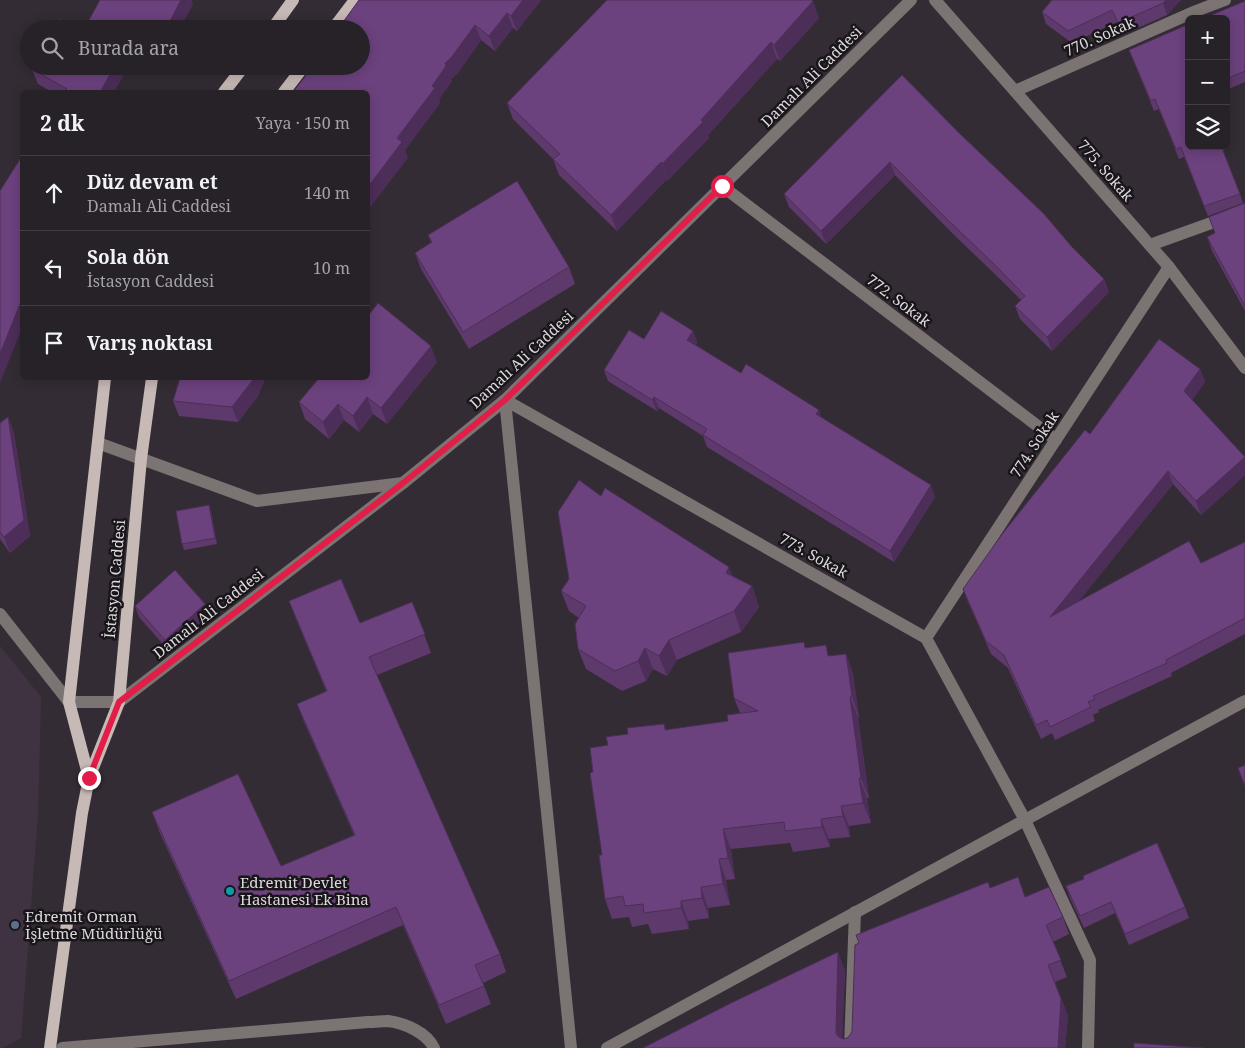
<!DOCTYPE html>
<html lang="tr">
<meta charset="utf-8">
<style>
:root{--surface:#272128;--page:#2f2930;--text:#f1f3f6;--muted:#a4a3a8;--line:#433e45}
body{margin:0;font-family:"Noto Serif",serif;background:var(--page);color:var(--text)}
.controls{position:absolute;right:15px;top:15px;display:grid;overflow:hidden;border-radius:8px;box-shadow:0 2px 12px #0003}
.controls button{width:45px;height:45px;display:grid;place-items:center;padding:0;border:0;border-bottom:1px solid var(--line);background:var(--surface);color:var(--text);font:25px sans-serif}
.stop{position:absolute;width:15px;height:15px;margin:-11px;border:4px solid #e11d48;border-radius:50%;background:#fff}
.stop.end{background:#e11d48;border-color:#fff;box-shadow:0 1px 5px #0008}
.list{margin:0;padding:0;list-style:none}
h2{display:flex;justify-content:space-between;align-items:center;height:65px;margin:0;padding:0 20px;font-size:21px}
h2 small{font-size:16px;font-weight:400;color:var(--muted)}
.list li{display:grid;grid-template-columns:32px 1fr auto;gap:15px;align-items:center;box-sizing:border-box;height:75px;padding:0 20px;border-top:1px solid var(--line)}
.list b{display:block;font-size:19px;white-space:nowrap}
.list p{margin:0;font-size:16px;white-space:nowrap;color:var(--muted)}
.list em{font-size:16px;font-style:normal;color:var(--muted)}
.icon{flex:none;width:28px;height:28px;fill:none;stroke:currentColor;stroke-width:2;stroke-linecap:round;stroke-linejoin:round}
.map{position:relative;flex:none;width:1245px;height:1048px;overflow:hidden}
.search{position:absolute;background:var(--surface);box-shadow:0 2px 12px #0003;left:20px;top:20px;width:350px;height:55px;display:flex;align-items:center;gap:12px;box-sizing:border-box;padding:0 18px;border-radius:28px;color:var(--muted);font-size:19px}
.panel{position:absolute;background:var(--surface);box-shadow:0 2px 12px #0003;left:20px;top:90px;width:350px;height:290px;border-radius:8px}
.map>svg:first-child{display:block}
</style>
<div class="map">
<svg width="1245" height="1048" viewBox="0 0 1245 1048">
<rect width="100%" height="100%" fill="#342c35"/>
<path fill="#403341" d="M0,646L41,697L38,813L21,1038L3,1048H0Z"/>
<g fill="none" stroke-linecap="round" stroke-linejoin="round">
<g stroke="#7b7472" stroke-width="12">
<path d="M935,0L1169,267L1245,368"/>
<path d="M1015,91L1196,11L1225,0"/>
<path d="M722,186L1056,440"/>
<path d="M1150,245L1245,211"/>
<path d="M505,400L926,638L1025,820L1090,960L1088,1048"/>
<path d="M505,400L571,1048"/>
<path d="M98,443L257,501L403,483"/>
<path d="M0,614L69,702H119L403,483L505,400L911,0"/>
<path d="M926,638L1169,267"/>
<path d="M62,1048L368,1022C375,1022 382,1021 388,1021C405,1023 427,1033 434,1048"/>
<path d="M607,1048L1025,820L1245,701"/>
<path d="M850,1048L855,912"/>
</g>
<g stroke="#c7b9b5" stroke-width="12">
<path d="M272,29L293,0"/>
<path d="M333,29L355,0"/>
<path d="M224,92L244,66"/>
<path d="M284,92L304,66"/>
<path d="M89,778L69,702L105,378"/>
<path d="M50,1048L82,813L89,778L119,702L141,459L152,378"/>
</g>
</g>
<g fill="#5d396c">
<path d="M359,0H541L517,31L513,28L495,51L481,40L457,74L451,79L452,81L439,99L440,103L405,150L408,158L361,66Z"/>
<path d="M1052,0H1181L1167,15L1122,35L1117,22L1072,43L1046,24L1042,12Z"/>
<path d="M1245,1V82L1226,90V19Z"/>
<path d="M819,18L780,61L777,59L708,135L709,138L668,180L667,179L617,231L559,175L553,159L513,119L507,103Z"/>
<path d="M1129,50L1189,146L1217,150L1240,194L1243,203L1208,216L1184,157L1179,159L1159,109L1154,111Z"/>
<path d="M32,69L114,92H52L38,84Z"/>
<path d="M902,75L1104,279L1109,292L1052,351L1020,319L1015,306L1021,300L999,278L954,235L895,175L826,244L789,207L784,194Z"/>
<path d="M1245,203V311L1212,251L1207,237L1215,233L1209,217Z"/>
<path d="M428,235L569,267L575,284L469,349L421,269L415,253L431,243Z"/>
<path d="M693,331L697,342L696,345L741,373L822,418L935,497L894,562L707,447L703,436L659,408L657,411L608,381L604,370L644,339Z"/>
<path d="M437,362L387,424L373,414L359,432L344,420L329,439L305,419L299,402Z"/>
<path d="M1200,369L1205,382L1192,400L1245,457V475L1201,515L1173,484L1078,602L1201,563L1245,542V634L1171,673L1172,676L1098,710L1099,712L1093,715L1095,721L1055,740L1052,733L1041,739L1008,668L991,654L968,602L963,589L1090,434Z"/>
<path d="M258,396L238,422L179,416L173,401Z"/>
<path d="M8,417L14,433L30,536L10,553L0,539V423Z"/>
<path d="M601,496L733,576L752,586L759,607L741,632L677,660L667,676L653,669L646,681L622,691L586,669L578,649L579,618L569,611L561,591L569,579Z"/>
<path d="M209,505L211,511L217,544L184,550L182,544Z"/>
<path d="M289,601L360,623L412,602L431,653L377,675L500,954L506,972L483,983L491,1004L446,1024L403,925L236,999L159,831L152,812L281,866L354,835L304,722L297,704L326,691L296,619Z"/>
<path d="M135,606L209,615L169,651L139,617Z"/>
<path d="M807,648L830,656L846,654L853,674L859,717H858L869,798H867L871,823L849,826L850,837L829,839L830,847L793,852L790,843L731,849L735,879L726,880L730,905L708,908L709,918L688,921L689,929L652,934L648,924L632,927L629,917L612,919L605,899L602,855L593,772L608,745L628,734L664,724L666,730L728,721L740,713L734,698Z"/>
<path d="M1066,886L1185,907L1189,918L1129,945L1115,913L1084,928L1070,898Z"/>
<path d="M990,888L1025,897L1063,917L1069,934L1053,942L1067,977L1055,982L1068,1016L1065,1048H643L845,970L842,1039L847,1038Z"/>
</g>
<g fill="#4c2e58">
<path d="M181,0H192L193,4L180,29H166Z"/>
<path d="M523,0H541L517,31L511,16Z"/>
<path d="M1166,0H1181L1167,15L1163,3Z"/>
<path d="M813,1L819,18L780,61L774,45Z"/>
<path d="M507,13L513,28L495,51L489,36Z"/>
<path d="M475,25L481,40L457,74L451,79L452,81L439,99L440,103L405,150L408,158L368,210V187L445,63Z"/>
<path d="M771,42L777,59L708,135L709,138L668,180L662,164Z"/>
<path d="M115,66H129L114,92H100Z"/>
<path d="M661,162L667,179L617,231L611,215Z"/>
<path d="M890,162L895,175L826,244L821,231Z"/>
<path d="M1104,279L1109,292L1052,351L1047,337Z"/>
<path d="M22,299V328L0,383V354Z"/>
<path d="M693,331L697,342L692,351L687,340Z"/>
<path d="M431,346L437,362L387,424L381,408Z"/>
<path d="M1200,369L1205,382L1189,404L1184,391Z"/>
<path d="M253,378H266L258,396L238,422L232,407Z"/>
<path d="M367,397L373,414L359,432L353,416Z"/>
<path d="M654,397L659,408L657,411L652,400Z"/>
<path d="M338,404L344,420L329,439L323,422Z"/>
<path d="M819,410L823,421L816,414Z"/>
<path d="M8,417L14,433L30,536L10,553L4,537Z"/>
<path d="M1245,457V475L1201,515L1196,501Z"/>
<path d="M1168,471L1173,484L1055,630L1050,617Z"/>
<path d="M931,485L935,497L894,562L890,551Z"/>
<path d="M209,505L211,511L217,544L215,538Z"/>
<path d="M729,567L737,587L726,573Z"/>
<path d="M752,586L759,607L741,632L734,611Z"/>
<path d="M205,604L209,615L169,651L165,640Z"/>
<path d="M669,640L677,660L667,676L659,656Z"/>
<path d="M645,648L653,669L646,681L638,661Z"/>
<path d="M846,654L853,674L859,717L852,696Z"/>
<path d="M850,697L858,717L869,798L861,778Z"/>
<path d="M859,778L867,798L871,823L863,803Z"/>
<path d="M841,806L849,826L850,837L843,816Z"/>
<path d="M821,819L829,839L830,847L822,827Z"/>
<path d="M723,829L731,849L735,879L728,858Z"/>
<path d="M719,859L726,880L730,905L723,884Z"/>
<path d="M701,887L708,908L709,918L702,898Z"/>
<path d="M681,901L688,921L689,929L681,908Z"/>
<path d="M838,952L845,970L842,1048L836,1030Z"/>
<path d="M1061,999L1068,1016L1065,1048H1058Z"/>
</g>
<g fill="#6c427e" stroke="#4c2e58">
<path d="M100,0H181L166,29H143L137,25L136,29H84Z"/>
<path d="M359,0H523L511,16L507,13L489,36L475,25L451,58L445,63L446,66L432,86L435,88L397,138L402,142L368,187V92H293L313,66H361V29H338Z"/>
<path d="M607,0H812L813,1L774,45L771,42L701,120L703,122L662,164L661,162L611,215L553,159L560,154L507,103Z"/>
<path d="M1052,0H1166L1163,3L1118,23L1112,10L1068,31L1042,12Z"/>
<path d="M1245,1V71L1226,79V19H1202Z"/>
<path d="M60,19L76,29H55Z"/>
<path d="M1189,24V146H1215L1217,150L1222,148L1240,194L1204,206L1181,147L1176,149L1155,99L1151,101L1129,50Z"/>
<path d="M34,66H115L100,92H64L67,89L32,69Z"/>
<path d="M902,75L958,132L1044,214L1072,247L1104,279L1047,337L1015,306L1025,296L994,264L949,221L890,162L821,231L784,194Z"/>
<path d="M22,156V234L20,238L22,239V299L0,354V191Z"/>
<path d="M517,181L569,267L463,332L415,253L432,242L428,235Z"/>
<path d="M1245,203V306L1207,237L1215,233L1209,217Z"/>
<path d="M378,303L431,346L381,408L367,397L353,416L338,404L323,422L299,402L319,378H368V316Z"/>
<path d="M661,311L693,331L687,340L741,373L746,364L819,410L816,414L931,485L890,551L703,435L707,429L654,397L652,400L604,370L629,330L644,339Z"/>
<path d="M1159,339L1200,369L1184,391L1245,457L1196,501L1168,471L1050,617L1189,541L1201,563L1245,542V618L1166,660L1167,663L1093,696L1095,699L1088,702L1091,707L1050,727L1047,720L1036,725L1004,655L986,641L963,589L1003,533L1085,430L1090,434Z"/>
<path d="M180,378H253L252,381L232,407L173,401Z"/>
<path d="M8,417L24,520L4,537L0,532V423Z"/>
<path d="M579,480L601,496L605,488L729,567L726,573L752,586L734,611L669,640L659,656L645,648L638,661L615,671L578,649L575,624L586,606L561,591L569,579L558,512Z"/>
<path d="M209,505L215,538L182,544L176,511Z"/>
<path d="M175,570L205,604L165,640L135,606Z"/>
<path d="M341,579L360,623L412,602L425,634L369,657L500,954L475,965L484,986L439,1005L396,907L229,981L152,812L238,774L281,866L355,835L297,704L327,691L289,601Z"/>
<path d="M804,642L805,648L826,645L828,656L846,654L852,696L850,697L861,778H859L863,803L841,806L843,816L821,819L822,827L785,831L784,822L723,829L728,858L719,859L723,884L701,887L702,898L681,901V908L644,913L643,904L625,906L623,896L605,899L599,855H602L590,773L593,772L590,748L608,745L606,737L628,734L627,728L664,724L665,730L728,721L727,715L758,711L734,698L728,653Z"/>
<path d="M1245,765V786L1238,768Z"/>
<path d="M1157,843L1185,907L1125,934L1111,902L1080,916L1066,886L1084,879L1083,876Z"/>
<path d="M1018,877L1025,897L1049,887L1063,917L1046,925L1061,960L1048,965L1061,999L1058,1048H643L729,1004L838,952L836,1030V1034L839,1037L843,1039L847,1038L850,1035L852,1031L855,945L859,943L856,935L988,882L990,888Z"/>
<path d="M1134,1043L1203,1048H1134Z"/>
</g>
<g fill="none" stroke-linecap="round" stroke-linejoin="round">
<path stroke="#e11d48" stroke-width="6" d="M89,778L119,702L403,483L505,400L722,186"/>
</g>
<circle fill="#0f9aa8" stroke="#19161a" stroke-width="2" cx="230" cy="891" r="5"/>
<circle fill="#5c6f8a" stroke="#19161a" stroke-width="2" cx="15" cy="925" r="5"/>
<g text-anchor="middle" dominant-baseline="central" stroke-width="5" stroke-linejoin="round" paint-order="stroke">
<g font-size="15" fill="#ddd8de" stroke="#19161a">
<text transform="translate(1099 36) rotate(-24)">770. Sokak</text>
<text transform="translate(811 76) rotate(-45)">Damalı Ali Caddesi</text>
<text transform="translate(1106 170) rotate(49)">775. Sokak</text>
<text transform="translate(899 300) rotate(37)">772. Sokak</text>
<text transform="translate(521 359) rotate(-43)">Damalı Ali Caddesi</text>
<text transform="translate(1034 444) rotate(-57)">774. Sokak</text>
<text transform="translate(814 555) rotate(29)">773. Sokak</text>
<text transform="translate(114 579) rotate(-85)">İstasyon Caddesi</text>
<text transform="translate(208 613) rotate(-38)">Damalı Ali Caddesi</text>
</g>
<g font-size="15" fill="#ddd8de" stroke="#19161a" text-anchor="start">
<text x="240" y="882">Edremit Devlet<tspan x="240" dy="17">Hastanesi Ek Bina</tspan></text>
<text x="25" y="916">Edremit Orman<tspan x="25" dy="17">İşletme Müdürlüğü</tspan></text>
</g>
</g>
</svg>
<div class="controls">
<button>+</button>
<button>−</button>
<button><svg class="icon" aria-label="layers" viewBox="0 0 24 24"><path d="M12 4l9 5-9 5-9-5zM3 14l9 5 9-5"/></svg></button>
</div>
<div class="stop" style="left:722px;top:186px"></div>
<div class="stop end" style="left:89px;top:778px"></div>
<div class="search"><svg class="icon" aria-label="search" viewBox="0 0 24 24"><circle cx="10" cy="10" r="6"/><path d="M15 15l6 6"/></svg>Burada ara</div>
<section class="panel">
<h2>2 dk<small>Yaya · 150 m</small></h2>
<ul class="list">
<li><svg class="icon" aria-label="ahead" viewBox="0 0 24 24"><path d="M12 20V5M6 11l6-6 6 6"/></svg><div><b>Düz devam et</b><p>Damalı Ali Caddesi</p></div><em>140 m</em></li>
<li><svg class="icon" aria-label="left" viewBox="0 0 24 24"><path d="M17 20v-9H6M10 6l-5 5 5 5"/></svg><div><b>Sola dön</b><p>İstasyon Caddesi</p></div><em>10 m</em></li>
<li><svg class="icon" aria-label="arrive" viewBox="0 0 24 24"><path d="M6 21V4h12l-3 4 3 4H6"/></svg><div><b>Varış noktası</b></div></li>
</ul>
</section>
</div>
